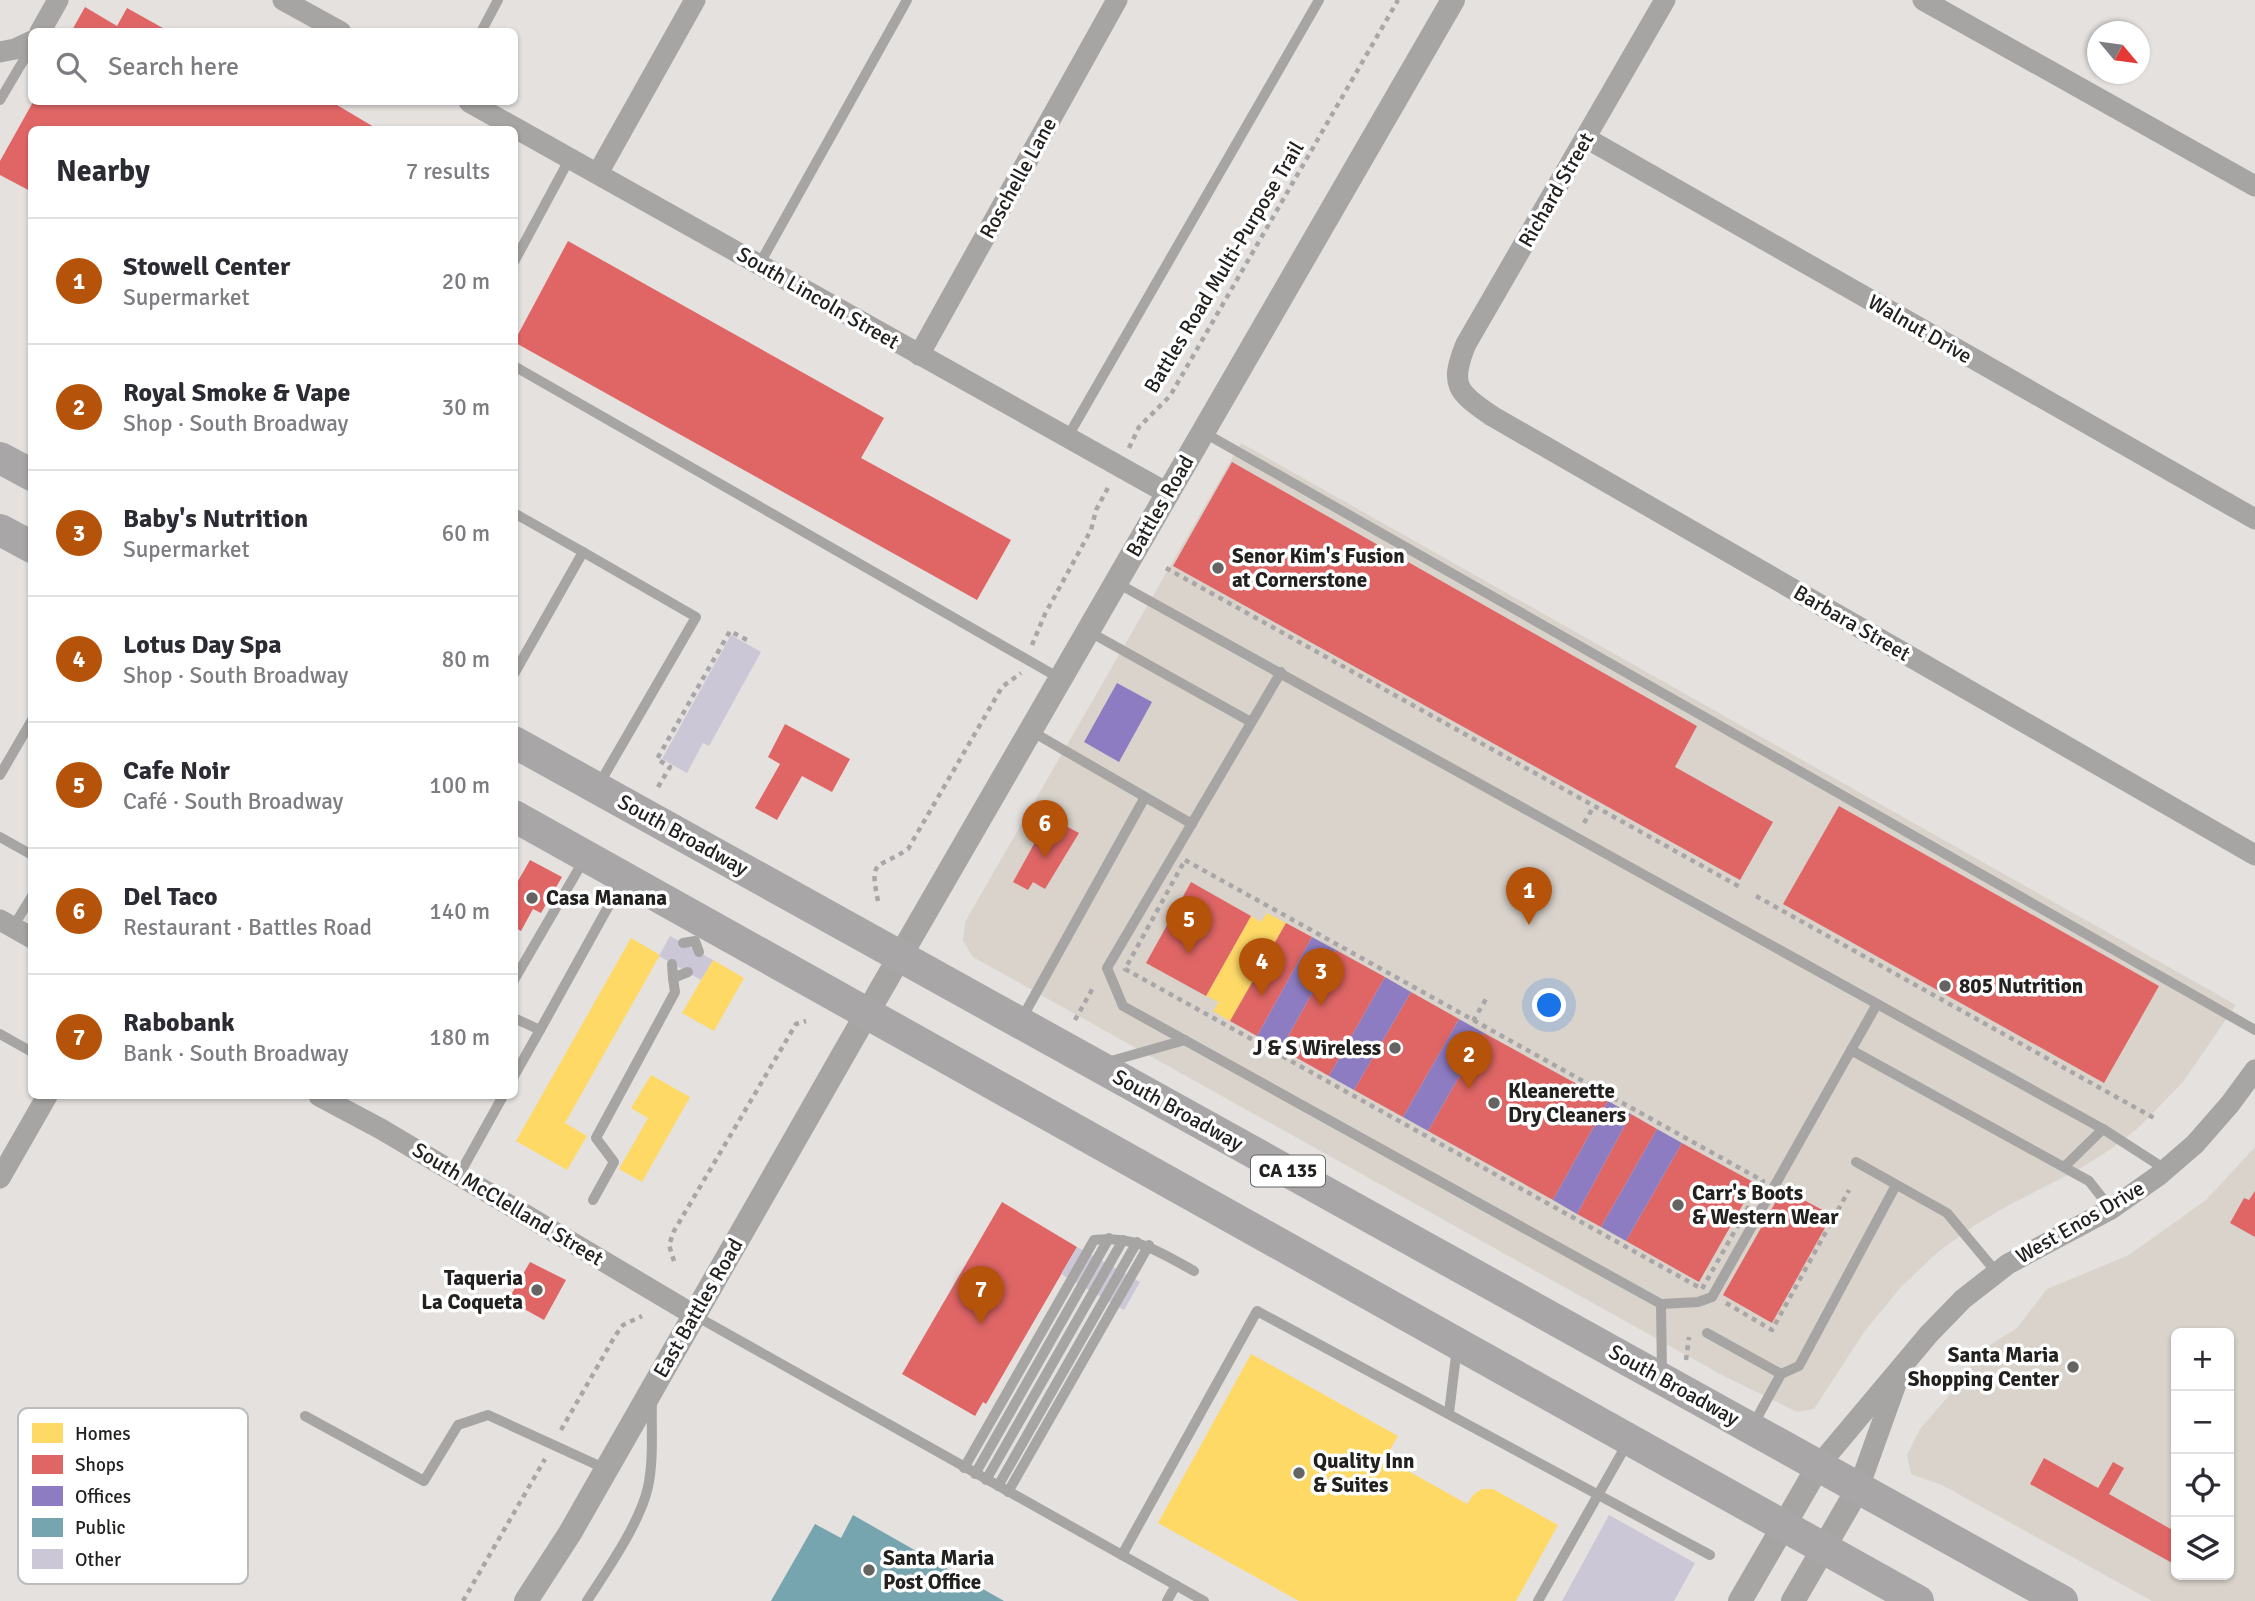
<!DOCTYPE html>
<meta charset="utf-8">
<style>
:root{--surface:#fff;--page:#f2f2f3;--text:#2b2b33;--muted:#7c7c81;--line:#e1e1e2;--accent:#b45309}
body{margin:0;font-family:Signika,sans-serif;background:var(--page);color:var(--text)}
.controls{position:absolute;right:21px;bottom:21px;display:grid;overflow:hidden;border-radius:10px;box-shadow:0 2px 5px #0004}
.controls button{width:63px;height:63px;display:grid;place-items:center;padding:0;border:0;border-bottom:2px solid var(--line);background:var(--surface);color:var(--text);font:35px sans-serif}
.compass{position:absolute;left:2087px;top:21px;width:63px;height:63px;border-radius:50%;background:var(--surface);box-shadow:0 2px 5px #0004;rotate:119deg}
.you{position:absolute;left:1550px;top:1006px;width:24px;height:24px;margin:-18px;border:5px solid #fff;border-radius:50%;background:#1a73e8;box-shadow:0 0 0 10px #1a73e833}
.badge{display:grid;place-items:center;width:46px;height:46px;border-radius:50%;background:var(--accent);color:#fff;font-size:23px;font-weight:700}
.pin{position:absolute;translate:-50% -58px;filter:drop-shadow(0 2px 4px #0008)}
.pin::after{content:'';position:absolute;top:37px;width:24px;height:21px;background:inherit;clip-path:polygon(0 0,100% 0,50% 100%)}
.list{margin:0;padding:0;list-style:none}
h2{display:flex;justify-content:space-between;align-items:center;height:91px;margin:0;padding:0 28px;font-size:30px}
h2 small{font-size:23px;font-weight:400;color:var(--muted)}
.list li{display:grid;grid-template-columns:46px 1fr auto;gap:21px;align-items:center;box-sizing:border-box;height:126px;padding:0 28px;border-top:2px solid var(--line)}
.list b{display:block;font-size:26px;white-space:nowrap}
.list p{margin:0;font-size:23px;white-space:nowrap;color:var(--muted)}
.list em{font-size:23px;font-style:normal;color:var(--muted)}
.icon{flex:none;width:38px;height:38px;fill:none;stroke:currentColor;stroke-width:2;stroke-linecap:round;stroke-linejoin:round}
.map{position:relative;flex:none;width:2255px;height:1601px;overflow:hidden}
.search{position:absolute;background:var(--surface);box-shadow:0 2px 5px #0004;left:28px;top:28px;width:490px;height:77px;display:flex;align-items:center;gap:18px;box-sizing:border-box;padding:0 24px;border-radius:10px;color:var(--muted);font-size:26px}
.panel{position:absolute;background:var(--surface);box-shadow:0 2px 5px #0004;left:28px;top:126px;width:490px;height:973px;border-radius:10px}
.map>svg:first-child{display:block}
</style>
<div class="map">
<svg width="2255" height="1601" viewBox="0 0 2255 1601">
<rect width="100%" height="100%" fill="#e4e1df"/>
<g fill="#d9d3cc" fill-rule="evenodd">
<path d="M1241,443L2236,1005L2183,1082L2138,1128L2114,1147L2076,1171L2009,1205L1975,1225L1938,1252L1901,1287L1864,1332L1814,1409L1797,1412L1720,1374L973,957L963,941L965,922Z"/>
<path d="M2255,1147V1601H2152L1942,1485L1911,1474L1907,1455L1920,1429L1959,1384L1982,1350L2017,1328L2047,1289L2129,1255L2206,1200ZM2176,1333H2229V1575H2176Z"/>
</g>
<g fill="#ffd966">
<path d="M1267,913L1286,923L1230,1021L1213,1011L1219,1002L1206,996L1251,916L1261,922Z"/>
<path d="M631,938L660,955L565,1123L587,1136L567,1170L516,1141Z"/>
<path d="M713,960L744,978L714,1031L682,1013Z"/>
<path d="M651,1075L690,1097L642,1182L619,1169L648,1118L631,1108Z"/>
<path d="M1251,1354L1398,1436L1385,1458L1467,1504L1474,1494L1482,1489H1493L1558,1525L1516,1601H1299L1158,1523Z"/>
</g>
<g fill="#e06666">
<path d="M85,7L117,26L127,8L170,32H71Z"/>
<path d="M33,102H332L379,130H32V192L0,175V161Z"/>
<path d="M568,241L884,418L861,458L1011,540L977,600L514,342Z"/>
<path d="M1232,462L1697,726L1675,767L1773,822L1740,880L1173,566Z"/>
<path d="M785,724L850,759L832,792L802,776L777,820L755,808L780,764L768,757Z"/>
<path d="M1839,806L2159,986L2104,1083L1783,904Z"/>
<path d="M1049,817L1079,833L1045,889L1033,882L1028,890L1013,882Z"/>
<path d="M530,860L562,877L541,913L533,909L521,931L514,927V888Z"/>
<path d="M1191,882L1251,916L1206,996L1146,963Z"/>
<path d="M1286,923L1312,937L1257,1036L1230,1021Z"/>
<path d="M1336,950L1385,977L1329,1076L1281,1049Z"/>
<path d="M1411,992L1459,1019L1403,1117L1354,1090Z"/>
<path d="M1484,1033L1608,1101L1553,1200L1428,1131Z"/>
<path d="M1631,1114L1657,1129L1601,1227L1577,1214Z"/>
<path d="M1682,1143L1755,1183L1699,1282L1626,1241Z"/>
<path d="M1783,1189L1832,1215L1772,1323L1723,1295Z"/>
<path d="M2255,1191V1237L2230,1223L2244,1198L2249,1200Z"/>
<path d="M1002,1202L1077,1247L986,1404L983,1402L975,1416L902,1374Z"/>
<path d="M530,1262L566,1280L544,1320L508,1300Z"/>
<path d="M2044,1458L2098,1488L2113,1462L2124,1468L2109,1494L2176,1532V1559L2174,1564L2030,1484Z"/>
</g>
<g fill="#8e7cc3">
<path d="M1117,683L1152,702L1119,762L1084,742Z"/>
<path d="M1312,937L1336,950L1281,1049L1257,1036Z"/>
<path d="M1385,977L1411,992L1354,1090L1329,1076Z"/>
<path d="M1459,1019L1484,1033L1428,1131L1403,1117Z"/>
<path d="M1608,1101L1631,1114L1577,1214L1553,1200Z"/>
<path d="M1657,1129L1682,1143L1626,1241L1601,1227Z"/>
</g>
<path fill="#76a5af" d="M853,1515L1004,1601H771L815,1524L841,1538Z"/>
<g fill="#ccc7d6">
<path d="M731,635L761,652L709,746L703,743L687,773L662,759Z"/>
<path d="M670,936L713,960L701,980L659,956Z"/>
<path d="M1077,1247L1140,1282L1124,1310L1061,1274Z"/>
<path d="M1609,1515L1695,1563L1674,1601H1562Z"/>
</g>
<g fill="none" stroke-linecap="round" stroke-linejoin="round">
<g stroke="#a8a6a6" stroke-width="4.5" stroke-dasharray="5 5" stroke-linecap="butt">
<path d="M1129,448L1139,427L1170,396L1398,0"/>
<path d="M1166,568L1740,887"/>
<path d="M1032,645L1045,614L1091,530L1096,510L1110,484"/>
<path d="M658,787L670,767L657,759L730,631L747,640"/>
<path d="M1584,823L1594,806"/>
<path d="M1185,860L1763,1181L1702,1289L1125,969Z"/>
<path d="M1756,896L2154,1118"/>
<path d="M878,901C869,857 877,870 908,849L1002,687L1021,673"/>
<path d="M1075,1020L1094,986"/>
<path d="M1473,1021L1486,999"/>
<path d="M674,1261L669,1245L674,1231L796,1024L806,1021"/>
<path d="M1726,1303L1772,1330L1849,1190"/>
<path d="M1686,1360L1689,1337"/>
<path d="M561,1430L615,1336L623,1325L642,1316"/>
<path d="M463,1601L545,1459"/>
</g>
<g stroke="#a6a5a4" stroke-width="10">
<path d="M481,32L498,0"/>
<path d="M0,100L32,46"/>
<path d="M514,262L570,158"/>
<path d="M759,265L907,0"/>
<path d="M514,366L1061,679"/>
<path d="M1203,432L2255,1030"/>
<path d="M1067,438L1319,0"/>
<path d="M514,513L583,552L514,674"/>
<path d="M583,552L696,617L598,786"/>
<path d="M1117,583L2103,1129L2165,1169"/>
<path d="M1088,631L1251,722"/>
<path d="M1281,672L1107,968L1123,1006L1661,1304L1698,1302L1712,1297L1877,1004"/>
<path d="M1031,731L1192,824"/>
<path d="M0,775L32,720"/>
<path d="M0,837L32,855"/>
<path d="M13,927L32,896"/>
<path d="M683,943L695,941L699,952"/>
<path d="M672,964L673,978L688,972"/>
<path d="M514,980L585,858"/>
<path d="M514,1018L540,1030L514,1076"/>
<path d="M1021,1020L1145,797"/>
<path d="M540,1030L623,880"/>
<path d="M0,1034L32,1052"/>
<path d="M1851,1050L2089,1181L2111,1209"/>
<path d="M1104,1063L1185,1040"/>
<path d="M1856,1162L1947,1213L1997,1273"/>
<path d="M2064,1167L2103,1129"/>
<path d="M459,1175L503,1096"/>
<path d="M593,1200L614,1162L596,1138L675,992L673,978"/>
<path d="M1661,1304L1662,1375"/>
<path d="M694,1315L1204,1601"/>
<path d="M1707,1333L1781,1374L1799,1366L1896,1185"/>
<path d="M1449,1413L1457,1347"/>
<path d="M305,1416L424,1481L458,1425L488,1415L606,1469"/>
<path d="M1752,1427L1781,1374"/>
<path d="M964,1468L1094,1240C1135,1235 1160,1252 1194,1271"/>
<path d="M975,1474L1109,1238"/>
<path d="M986,1480L1123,1240"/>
<path d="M998,1486L1137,1242"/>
<path d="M1008,1492L1149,1245"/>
<path d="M1122,1555L1257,1311L1710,1555"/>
<path d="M587,1601C607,1570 640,1523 648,1487C654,1459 651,1429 652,1401"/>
<path d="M1167,1601L1176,1585"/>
<path d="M1538,1601L1628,1442"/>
</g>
<g stroke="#a6a5a4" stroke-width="21">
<path d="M283,0L341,32"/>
<path d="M1665,0L1466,344C1449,385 1457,392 1492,416L2255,855"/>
<path d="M1923,0L2255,186"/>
<path d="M40,32L58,0"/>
<path d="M0,52L15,49L32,41"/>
<path d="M469,102L1167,493"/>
<path d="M1586,138L2255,519"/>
<path d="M598,173L695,0"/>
<path d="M919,355L1117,0"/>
<path d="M0,920L32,938"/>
<path d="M319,1096L381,1129L694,1315"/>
<path d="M0,1178L47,1096"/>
<path d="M1819,1465L1929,1334L1963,1299L2008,1264L2111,1209L2158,1176L2195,1144L2230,1104L2255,1070"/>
<path d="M1859,1487L1897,1381"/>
</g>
<g stroke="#a6a5a4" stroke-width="24">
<path d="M526,1601L570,1533L851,1041L1453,0"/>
<path d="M1740,1601L1819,1465"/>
<path d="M1793,1601L1859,1487"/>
</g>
<g stroke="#a8a6a6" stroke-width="32">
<path d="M0,458L32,475"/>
<path d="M0,530L32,547"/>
<path d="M514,742L2062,1601"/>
<path d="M514,816L1918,1601"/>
</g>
</g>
<g fill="#666462" stroke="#fff" stroke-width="2.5">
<circle cx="1218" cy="568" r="7"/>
<circle cx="532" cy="898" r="7"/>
<circle cx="1945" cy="986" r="7"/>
<circle cx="1395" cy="1048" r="7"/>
<circle cx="1494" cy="1103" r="7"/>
<circle cx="1678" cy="1205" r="7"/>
<circle cx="537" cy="1290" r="7"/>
<circle cx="2073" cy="1367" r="7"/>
<circle cx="1299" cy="1473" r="7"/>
<circle cx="869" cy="1570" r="7"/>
</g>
<g text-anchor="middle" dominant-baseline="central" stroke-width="7" stroke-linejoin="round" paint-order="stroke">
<rect fill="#fff" stroke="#646462" stroke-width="2" x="1251" y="1155.5" width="74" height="31" rx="5"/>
<g font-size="19" font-weight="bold" fill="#22211f">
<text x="1288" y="1171">CA 135</text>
</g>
<g font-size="21" fill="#22211f" stroke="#fff">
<text transform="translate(1018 178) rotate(-61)">Roschelle Lane</text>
<text transform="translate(1556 190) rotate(-60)">Richard Street</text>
<text transform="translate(1224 267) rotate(-59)">Battles Road Multi-Purpose Trail</text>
<text transform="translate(818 298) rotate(30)">South Lincoln Street</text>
<text transform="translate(1920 329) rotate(30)">Walnut Drive</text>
<text transform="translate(1160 506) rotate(-60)">Battles Road</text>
<text transform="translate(1852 623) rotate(30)">Barbara Street</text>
<text transform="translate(683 835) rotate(29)">South Broadway</text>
<text transform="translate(1178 1110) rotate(29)">South Broadway</text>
<text transform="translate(508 1204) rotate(31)">South McClelland Street</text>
<text transform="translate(2080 1222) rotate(-30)">West Enos Drive</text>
<text transform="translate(698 1308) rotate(-60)">East Battles Road</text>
<text transform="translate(1674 1385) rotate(29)">South Broadway</text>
</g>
<g font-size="21" font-weight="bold" fill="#22211f" stroke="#fff" text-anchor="start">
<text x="1232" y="556">Senor Kim's Fusion<tspan x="1232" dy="24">at Cornerstone</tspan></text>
<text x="546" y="898">Casa Manana</text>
<text x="1959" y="986">805 Nutrition</text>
<text x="1381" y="1048" text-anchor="end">J &amp; S Wireless</text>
<text x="1508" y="1091">Kleanerette<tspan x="1508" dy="24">Dry Cleaners</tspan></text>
<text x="1692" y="1193">Carr's Boots<tspan x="1692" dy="24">&amp; Western Wear</tspan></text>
<text x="523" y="1278" text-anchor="end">Taqueria<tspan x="523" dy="24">La Coqueta</tspan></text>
<text x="2059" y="1355" text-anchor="end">Santa Maria<tspan x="2059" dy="24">Shopping Center</tspan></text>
<text x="1313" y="1461">Quality Inn<tspan x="1313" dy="24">&amp; Suites</tspan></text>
<text x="883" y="1558">Santa Maria<tspan x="883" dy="24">Post Office</tspan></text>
</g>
</g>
<rect x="18" y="1408" width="230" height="176" rx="10" fill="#fff" stroke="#bdbcbc" stroke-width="2"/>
<rect x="32" y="1423" width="31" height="20" fill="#ffd966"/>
<rect x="32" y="1455" width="31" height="19" fill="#e06666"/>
<rect x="32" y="1486" width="31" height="20" fill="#8e7cc3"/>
<rect x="32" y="1518" width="31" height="19" fill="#76a5af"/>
<rect x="32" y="1549" width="31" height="20" fill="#ccc7d6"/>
<g font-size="19" fill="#22211f">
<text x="75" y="1440">Homes</text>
<text x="75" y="1471">Shops</text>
<text x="75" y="1503">Offices</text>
<text x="75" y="1534">Public</text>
<text x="75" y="1566">Other</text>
</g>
</svg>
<div class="controls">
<button>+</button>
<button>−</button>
<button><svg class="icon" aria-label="locate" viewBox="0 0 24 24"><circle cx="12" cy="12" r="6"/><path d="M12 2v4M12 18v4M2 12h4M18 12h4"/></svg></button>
<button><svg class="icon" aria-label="layers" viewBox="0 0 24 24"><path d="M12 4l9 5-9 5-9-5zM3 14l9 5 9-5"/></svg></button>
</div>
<svg class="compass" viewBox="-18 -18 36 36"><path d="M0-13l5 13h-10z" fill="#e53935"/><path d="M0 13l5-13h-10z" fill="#7c7c81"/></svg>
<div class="you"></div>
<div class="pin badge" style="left:1529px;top:925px">1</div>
<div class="pin badge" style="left:1469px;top:1089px">2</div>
<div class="pin badge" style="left:1321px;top:1006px">3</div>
<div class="pin badge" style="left:1262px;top:996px">4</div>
<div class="pin badge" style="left:1189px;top:954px">5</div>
<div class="pin badge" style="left:1045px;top:858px">6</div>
<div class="pin badge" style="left:981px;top:1324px">7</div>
<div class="search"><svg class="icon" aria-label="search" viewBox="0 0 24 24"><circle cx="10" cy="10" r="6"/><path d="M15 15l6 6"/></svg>Search here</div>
<section class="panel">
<h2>Nearby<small>7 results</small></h2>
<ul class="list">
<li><span class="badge">1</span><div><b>Stowell Center</b><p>Supermarket</p></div><em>20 m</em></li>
<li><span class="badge">2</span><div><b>Royal Smoke &amp; Vape</b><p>Shop · South Broadway</p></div><em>30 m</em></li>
<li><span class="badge">3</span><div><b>Baby's Nutrition</b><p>Supermarket</p></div><em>60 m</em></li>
<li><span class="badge">4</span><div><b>Lotus Day Spa</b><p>Shop · South Broadway</p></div><em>80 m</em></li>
<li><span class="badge">5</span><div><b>Cafe Noir</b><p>Café · South Broadway</p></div><em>100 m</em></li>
<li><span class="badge">6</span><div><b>Del Taco</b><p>Restaurant · Battles Road</p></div><em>140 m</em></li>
<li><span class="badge">7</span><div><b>Rabobank</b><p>Bank · South Broadway</p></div><em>180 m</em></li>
</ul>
</section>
</div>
